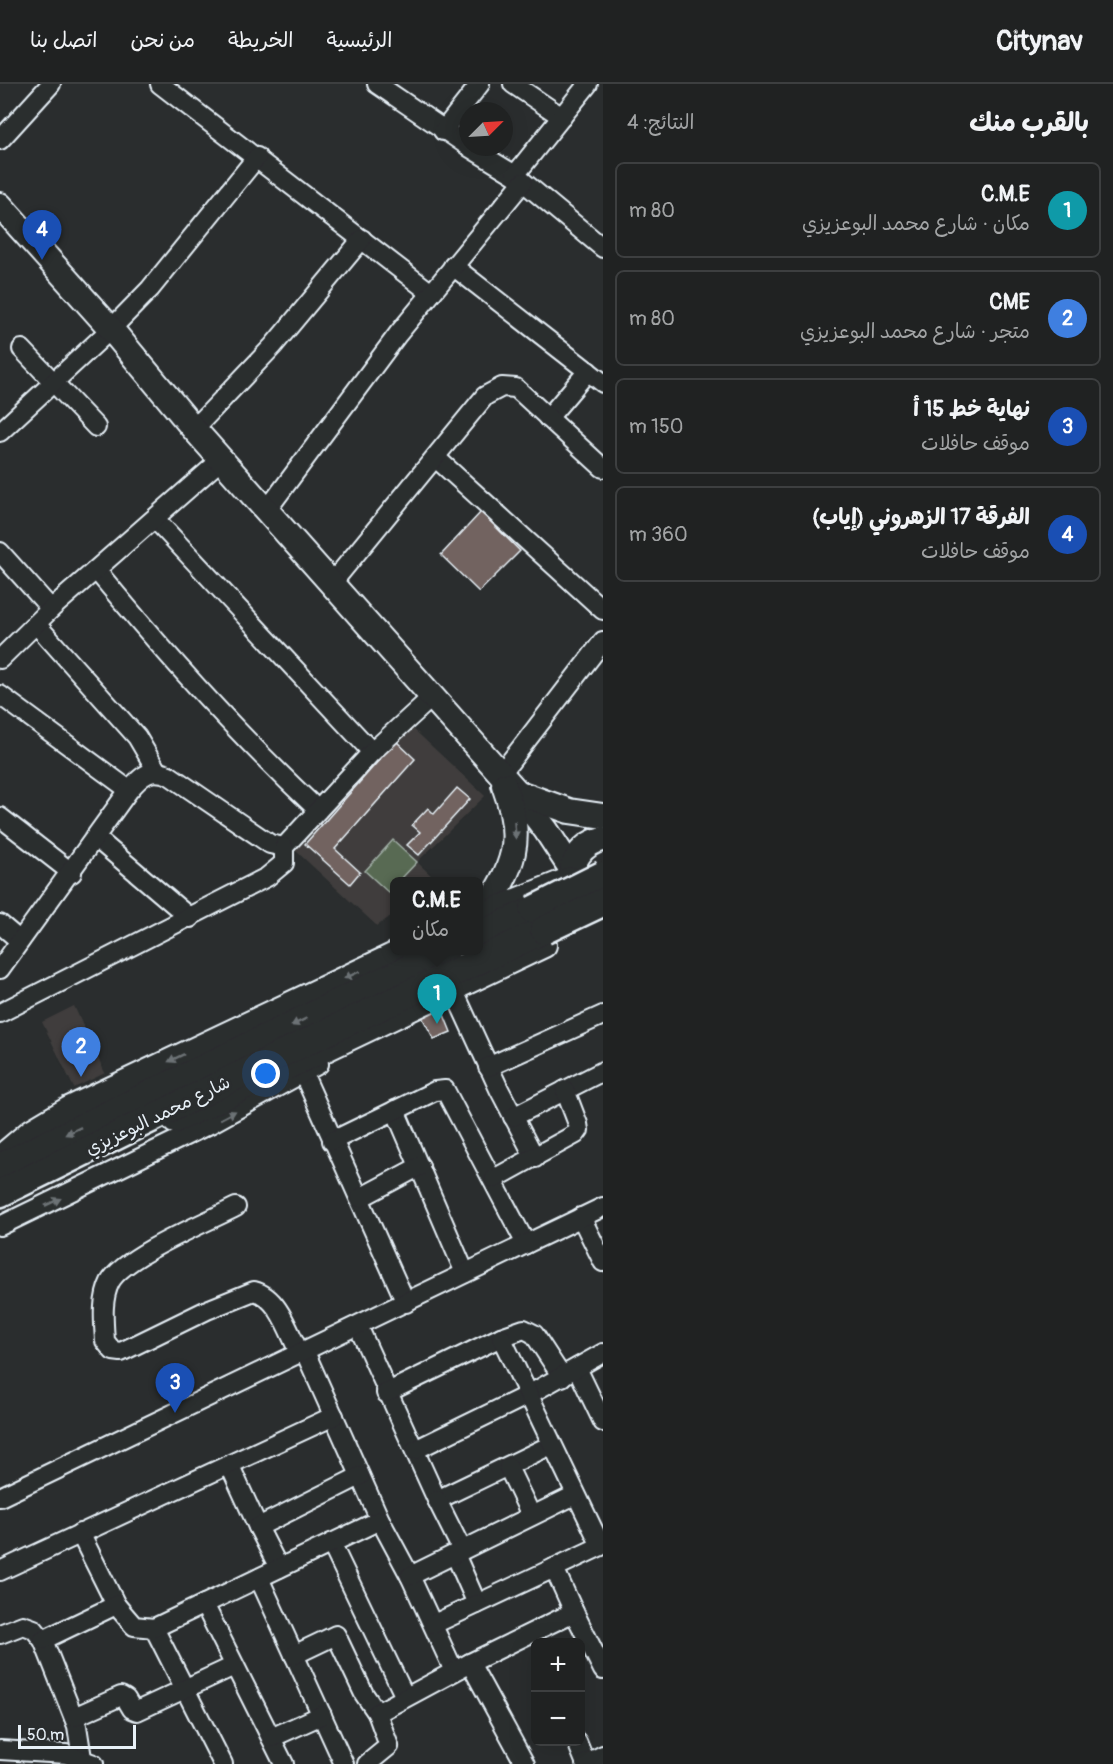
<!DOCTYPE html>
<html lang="ar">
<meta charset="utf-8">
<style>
:root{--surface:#202222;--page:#2d2f2f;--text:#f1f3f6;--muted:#a2a4a5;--line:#3d3f40;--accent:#0b8043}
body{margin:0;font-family:Pangolin,"Playpen Sans Arabic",sans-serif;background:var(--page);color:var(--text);direction:rtl}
.controls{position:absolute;right:18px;bottom:18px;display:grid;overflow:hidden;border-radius:9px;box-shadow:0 6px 24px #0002}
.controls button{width:54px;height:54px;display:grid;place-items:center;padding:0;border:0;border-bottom:2px solid var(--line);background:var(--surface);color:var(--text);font:30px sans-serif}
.compass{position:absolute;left:459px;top:18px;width:54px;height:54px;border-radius:50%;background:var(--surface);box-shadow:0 6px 24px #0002;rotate:66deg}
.scale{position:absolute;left:18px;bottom:15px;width:118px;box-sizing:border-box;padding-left:6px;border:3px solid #e8f1f8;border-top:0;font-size:16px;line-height:21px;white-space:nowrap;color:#e8f1f8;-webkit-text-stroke:4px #2a2d2e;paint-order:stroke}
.you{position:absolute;left:266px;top:990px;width:21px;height:21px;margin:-15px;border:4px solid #fff;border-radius:50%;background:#1a73e8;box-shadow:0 0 0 9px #1a73e833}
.badge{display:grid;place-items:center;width:39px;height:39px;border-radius:50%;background:var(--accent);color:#fff;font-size:20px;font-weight:700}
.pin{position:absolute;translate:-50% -50px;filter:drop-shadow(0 2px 3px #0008)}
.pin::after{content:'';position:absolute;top:32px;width:21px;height:18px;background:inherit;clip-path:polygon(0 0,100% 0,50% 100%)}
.popup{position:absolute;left:390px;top:793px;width:93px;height:78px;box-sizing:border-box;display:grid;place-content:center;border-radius:9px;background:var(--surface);filter:drop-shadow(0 2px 4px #0005);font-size:20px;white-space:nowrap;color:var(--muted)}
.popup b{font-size:22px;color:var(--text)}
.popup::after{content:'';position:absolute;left:50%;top:100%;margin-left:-12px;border:12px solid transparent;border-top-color:var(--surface)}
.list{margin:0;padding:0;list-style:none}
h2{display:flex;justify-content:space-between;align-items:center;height:78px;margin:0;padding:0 24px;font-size:26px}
h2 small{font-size:20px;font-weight:400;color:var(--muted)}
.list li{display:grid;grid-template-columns:39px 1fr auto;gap:18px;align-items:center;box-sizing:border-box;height:96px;margin:0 12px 12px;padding:0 12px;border:2px solid var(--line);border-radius:9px}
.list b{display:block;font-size:22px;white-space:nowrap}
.list p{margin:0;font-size:20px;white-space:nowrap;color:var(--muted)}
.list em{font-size:20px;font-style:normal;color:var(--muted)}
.map{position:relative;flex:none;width:603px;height:1680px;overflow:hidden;direction:ltr}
header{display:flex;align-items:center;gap:36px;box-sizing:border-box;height:84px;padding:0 30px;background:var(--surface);border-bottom:2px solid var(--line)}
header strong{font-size:28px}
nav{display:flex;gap:33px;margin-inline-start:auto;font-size:21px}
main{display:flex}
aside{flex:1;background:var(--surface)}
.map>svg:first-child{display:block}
</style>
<header>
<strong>Citynav</strong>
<nav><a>الرئيسية</a><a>الخريطة</a><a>من نحن</a><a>اتصل بنا</a></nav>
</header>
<main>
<aside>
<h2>بالقرب منك<small>النتائج: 4</small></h2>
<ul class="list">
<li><span class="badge" style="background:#0f9aa8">1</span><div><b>C.M.E</b><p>مكان · شارع محمد البوعزيزي</p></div><em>80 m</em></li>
<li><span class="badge" style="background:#3f7fe0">2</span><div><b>CME</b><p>متجر · شارع محمد البوعزيزي</p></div><em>80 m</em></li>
<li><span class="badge" style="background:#1a4fb4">3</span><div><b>نهاية خط 15 أ</b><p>موقف حافلات</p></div><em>150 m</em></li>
<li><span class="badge" style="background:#1a4fb4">4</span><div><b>الفرقة 17 الزهروني (إياب)</b><p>موقف حافلات</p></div><em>360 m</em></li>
</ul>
</aside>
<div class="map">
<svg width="603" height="1680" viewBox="0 0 603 1680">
<rect width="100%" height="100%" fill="#2a2d2e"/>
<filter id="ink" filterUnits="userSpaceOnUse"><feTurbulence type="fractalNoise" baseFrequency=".0167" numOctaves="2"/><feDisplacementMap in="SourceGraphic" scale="12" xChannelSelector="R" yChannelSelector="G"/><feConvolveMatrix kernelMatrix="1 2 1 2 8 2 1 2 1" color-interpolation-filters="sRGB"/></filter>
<g filter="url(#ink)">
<g fill="#403e3d">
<path d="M408,640L485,712L417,778L437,797L395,798V829L377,842L295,766Z"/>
<path d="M74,922L105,989L74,1004L42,938Z"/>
</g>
<path fill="#596a53" stroke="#a0aea6" stroke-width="1.5" d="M393,756L417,778L399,797L395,798V802L389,809L365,787Z"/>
<g fill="#726460" stroke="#e8f1f8" stroke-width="1.5">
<path d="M481,428L520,467L479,508L441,471Z"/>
<path d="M396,657L415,675L335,765L360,788L350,800L305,760Z"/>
<path d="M457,704L470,715L419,771L407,761L420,748L412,741L428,724L434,730Z"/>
<path d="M440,921L451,948L434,955L421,931Z"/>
</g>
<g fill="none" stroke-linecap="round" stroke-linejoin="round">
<defs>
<g id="minor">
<path d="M160,0L431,209"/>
<path d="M377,0L468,62"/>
<path d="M513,0L562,33"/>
<path d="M443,47L480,0"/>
<path d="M0,56L51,0"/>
<path d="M469,63L515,91L603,164"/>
<path d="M515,91L588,0"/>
<path d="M453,182L603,299"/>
<path d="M22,265L96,343"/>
<path d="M548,334L588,287"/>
<path d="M194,345L273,262L362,155"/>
<path d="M0,348L111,245L150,205L257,73"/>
<path d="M436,374L603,526"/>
<path d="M267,426L398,250L523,98"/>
<path d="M156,436L372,668"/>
<path d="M0,468L51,525"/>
<path d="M97,487C166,571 239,652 318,726"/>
<path d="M332,499L485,312L502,303L516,304L603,384"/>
<path d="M36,540L137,653L157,687"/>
<path d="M0,575L51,525L222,375"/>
<path d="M0,611L129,706"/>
<path d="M500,691L603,557"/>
<path d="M0,733L72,789"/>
<path d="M96,754L190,834"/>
<path d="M0,840L20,857"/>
<path d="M0,885L129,706C142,691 150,684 169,691L270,760L284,763L372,668L432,613"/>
<path d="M453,905L499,1005L535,1074"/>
<path d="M0,929L267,793L284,779V763"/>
<path d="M488,983L603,931"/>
<path d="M303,989L406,1219"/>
<path d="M395,1026L465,1189"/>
<path d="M513,1033L603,987"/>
<path d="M332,1057L435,1007L445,1006L526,1160"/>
<path d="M494,1095L576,1050L579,1046L578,1040L565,1006"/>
<path d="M360,1114L420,1082"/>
<path d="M236,1123C207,1138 124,1172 110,1198C101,1216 104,1239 105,1257L113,1267L121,1268L207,1226L254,1207C279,1213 289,1249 300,1270"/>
<path d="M581,1133L603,1178"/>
<path d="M0,1142L210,1040L319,980"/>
<path d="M358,1242L437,1416L551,1361"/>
<path d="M305,1268L380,1436L410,1492L454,1587"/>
<path d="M577,1284L603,1338"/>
<path d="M386,1309L501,1253L524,1245L534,1250L562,1293"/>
<path d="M415,1366L528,1311L603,1269"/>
<path d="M230,1382L258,1443"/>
<path d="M508,1383L531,1431"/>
<path d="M0,1413L603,1123"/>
<path d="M437,1416L462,1466"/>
<path d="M80,1449L116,1521"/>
<path d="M331,1459L405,1613"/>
<path d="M455,1470L477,1520L601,1462L501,1253"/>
<path d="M279,1484L258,1443L360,1392"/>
<path d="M0,1487L334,1332"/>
<path d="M410,1492L575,1411"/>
<path d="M259,1494L344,1680"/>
<path d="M204,1520L284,1680"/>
<path d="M574,1528L603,1586"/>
<path d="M434,1540L477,1520"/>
<path d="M154,1544L223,1680"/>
<path d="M0,1550L23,1541L34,1545L43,1556L77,1642L82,1674"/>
<path d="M43,1556L116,1521L134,1542L154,1544L380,1436"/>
<path d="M294,1571L336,1551L364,1610L377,1629"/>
<path d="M470,1579L574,1528L554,1484"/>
<path d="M74,1633L121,1612L126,1615L132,1625L137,1627L234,1582"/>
<path d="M271,1654L322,1631"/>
<path d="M577,1658L586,1680"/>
<path d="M0,1666L66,1670L94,1680"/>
<path d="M367,1680L389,1662L377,1629L470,1579L525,1680"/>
<path d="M585,1680L603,1671"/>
</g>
<g id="major">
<path d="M0,121L111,245L194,345L517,708L546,746L572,786"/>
<path d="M519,709L569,727L603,732"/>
<path d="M571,798C570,778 582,759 603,755"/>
<path d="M482,830C514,782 525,758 504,701"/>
<path d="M481,831L571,795"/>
<path d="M175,1037L544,861"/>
<path d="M0,1074L32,1047L69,1025L405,866"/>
</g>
<g id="highway">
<path d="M479,851L533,826"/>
<path d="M0,1083L446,866"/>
<path d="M0,1109L304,959L544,846"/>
</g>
</defs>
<use href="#minor" stroke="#e8f1f8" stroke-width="22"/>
<use href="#major" stroke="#e8f1f8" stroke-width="28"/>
<use href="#highway" stroke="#e8f1f8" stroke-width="32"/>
<use href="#minor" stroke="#2a2d2e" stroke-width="18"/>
<use href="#major" stroke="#2a2d2e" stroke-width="24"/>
<use href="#highway" stroke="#2a2d2e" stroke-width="27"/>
<defs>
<g id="highway-bridge">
<path d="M533,826L603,791"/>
<path d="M544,846L603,818"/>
</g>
</defs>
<use href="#highway-bridge" stroke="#e8f1f8" stroke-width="32" stroke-linecap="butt"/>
<use href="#highway-bridge" stroke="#2a2d2e" stroke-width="27"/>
</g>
<defs><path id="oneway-solid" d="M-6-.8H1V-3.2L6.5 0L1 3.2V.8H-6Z" transform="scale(1.5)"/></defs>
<g fill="#6c7275">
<use href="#oneway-solid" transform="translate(515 746) rotate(86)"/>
<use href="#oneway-solid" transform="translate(352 891) rotate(155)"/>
<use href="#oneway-solid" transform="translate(299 938) rotate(154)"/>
<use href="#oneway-solid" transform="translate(176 974) rotate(154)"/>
<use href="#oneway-solid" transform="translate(228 1031) rotate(-28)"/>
<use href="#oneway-solid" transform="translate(73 1047) rotate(154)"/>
<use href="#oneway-solid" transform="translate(53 1118) rotate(-25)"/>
</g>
</g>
<g text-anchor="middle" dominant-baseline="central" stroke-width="6" stroke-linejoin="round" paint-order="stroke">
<g font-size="18" fill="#e8f1f8" stroke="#2a2d2e">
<text transform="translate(158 1032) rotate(-26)">شارع محمد البوعزيزي</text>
</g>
</g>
</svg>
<div class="controls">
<button>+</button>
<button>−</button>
</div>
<svg class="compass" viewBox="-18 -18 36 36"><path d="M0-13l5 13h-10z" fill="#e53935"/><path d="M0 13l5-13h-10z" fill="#a2a4a5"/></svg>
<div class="scale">50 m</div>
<div class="you"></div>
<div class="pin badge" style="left:437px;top:940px;background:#0f9aa8">1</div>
<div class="popup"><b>C.M.E</b>مكان</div>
<div class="pin badge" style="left:81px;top:993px;background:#3f7fe0">2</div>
<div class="pin badge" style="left:175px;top:1329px;background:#1a4fb4">3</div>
<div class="pin badge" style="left:42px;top:176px;background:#1a4fb4">4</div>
</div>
</main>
